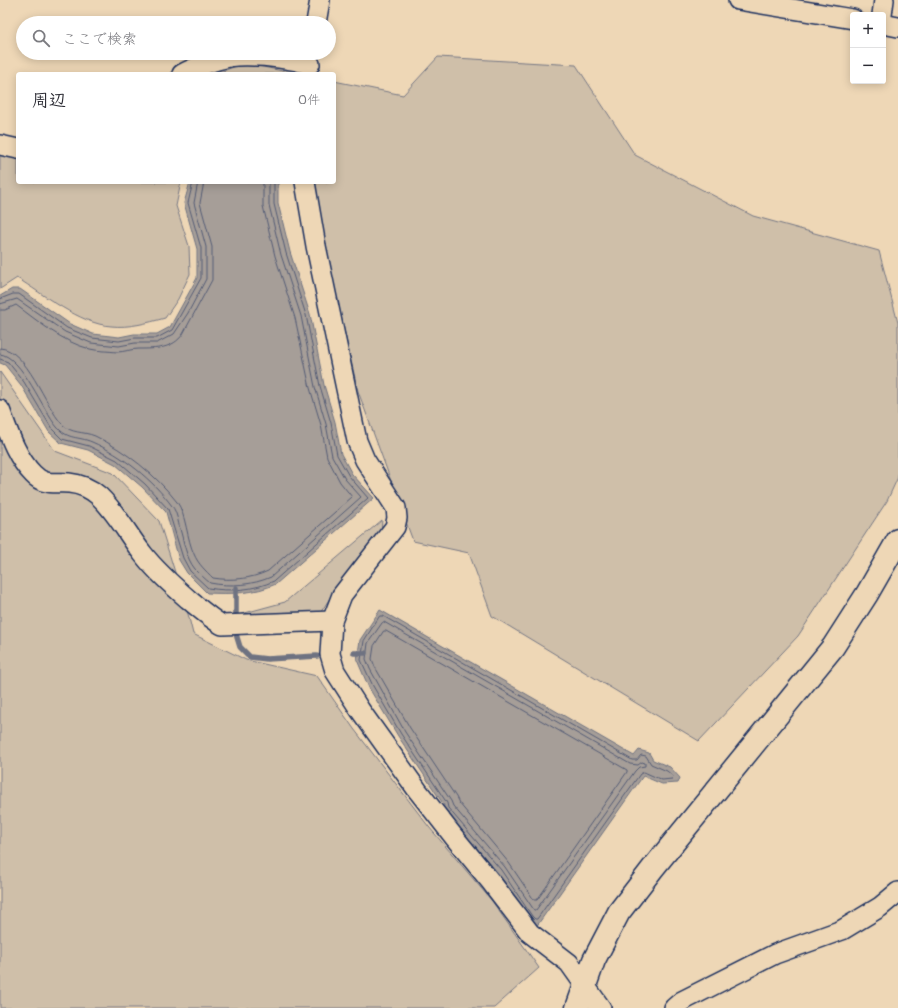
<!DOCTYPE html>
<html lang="ja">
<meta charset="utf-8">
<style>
:root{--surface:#fff;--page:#f2f2f3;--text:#2b2b33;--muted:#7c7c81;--line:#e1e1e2}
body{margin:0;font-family:Pangolin,"Klee One",sans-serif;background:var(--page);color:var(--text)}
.controls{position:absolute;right:12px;top:12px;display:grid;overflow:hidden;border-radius:4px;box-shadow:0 2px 10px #0003}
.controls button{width:36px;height:36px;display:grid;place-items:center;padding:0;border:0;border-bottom:1px solid var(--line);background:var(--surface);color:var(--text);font:20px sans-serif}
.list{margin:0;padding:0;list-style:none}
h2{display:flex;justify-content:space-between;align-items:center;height:52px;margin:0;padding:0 16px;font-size:17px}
h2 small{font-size:13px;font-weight:400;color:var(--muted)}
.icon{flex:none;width:22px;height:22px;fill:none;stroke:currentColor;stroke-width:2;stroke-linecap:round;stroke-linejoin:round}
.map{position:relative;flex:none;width:898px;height:1008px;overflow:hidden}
.search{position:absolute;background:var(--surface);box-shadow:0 2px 10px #0003;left:16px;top:16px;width:320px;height:44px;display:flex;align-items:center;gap:10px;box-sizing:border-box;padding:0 14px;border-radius:22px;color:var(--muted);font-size:15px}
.panel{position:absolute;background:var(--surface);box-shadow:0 2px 10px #0003;left:16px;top:72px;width:320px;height:112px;border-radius:4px}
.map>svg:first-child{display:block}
</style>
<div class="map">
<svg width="898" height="1008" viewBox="0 0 898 1008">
<rect width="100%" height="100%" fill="#eed7b6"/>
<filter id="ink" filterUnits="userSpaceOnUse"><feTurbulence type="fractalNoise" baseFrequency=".025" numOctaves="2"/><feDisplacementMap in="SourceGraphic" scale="8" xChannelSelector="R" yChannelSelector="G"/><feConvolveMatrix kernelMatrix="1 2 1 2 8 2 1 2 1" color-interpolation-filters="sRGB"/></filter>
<g filter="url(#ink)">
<g fill="#cfbfa9" stroke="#757784">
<path d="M438,57L576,65L635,155L753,216L879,251L898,323V477L887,501L798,636L699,741L492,616L469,553L413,541L358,391L328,260L315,182H334V81L403,95Z"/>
<path d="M244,63L297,74H215Z"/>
<path d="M0,149L18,153V182H181L176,206L189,246L190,274L178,299L165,318C147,323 129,328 111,326C80,324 43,294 17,278L0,289Z"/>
<path d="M0,372L55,451L113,473L159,521L188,614L193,634L246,660L317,676L354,729L429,827L492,901L539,968L494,1008H0Z"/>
<path d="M382,520L381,533L365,556L330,598L317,618L241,620V614L285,602Z"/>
</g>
<g fill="#a69e98" stroke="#6e7281">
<path d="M190,182H278V203L290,252L310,314L324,385L335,422L341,454L352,474L374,498L276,584C254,594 231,594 207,593L187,573L179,560L166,512L142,487L115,464L88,450L61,443L49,432L21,385L5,365L0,363V296L12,289H20L70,324L93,334L119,337L134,334H157L170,327L197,278V249L184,203Z"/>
<path d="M380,610L634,756L639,750L649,753L653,760L670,767L680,778L678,783L662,784L643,776L536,927L498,873L443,809L444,805L398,736L369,688L357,660L360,640Z"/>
</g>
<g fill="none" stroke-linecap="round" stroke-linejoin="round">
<g stroke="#535b75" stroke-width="1">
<path d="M0,299L13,294H19L67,328L92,338L119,341L135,338H157L172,330L201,278V248L188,203L193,182"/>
<path d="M0,304L17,299L65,332L91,343L119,346L135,343H157L174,334L188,313L206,279V247L194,203L198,182"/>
<path d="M0,310H5L16,305C38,321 62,342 90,349C98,351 108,351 117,352C124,352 131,349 139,349C155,349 173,349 183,334L212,280V247L200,203L204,182"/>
<path d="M0,348C27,349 45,406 62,424C71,434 83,431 95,436C126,451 156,475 177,502C186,514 187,540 194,554C198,564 206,571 213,578C231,581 251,579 268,571L352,497L340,482L327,457L321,425L310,388L295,318L275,256L263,206V182"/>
<path d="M0,354C22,356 43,411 57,427C68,440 78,436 92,442C122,455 153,480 172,506C177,512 178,522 180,529C184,542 186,558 195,569C200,574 205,579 210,583C230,587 253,585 271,577L361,497L345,479L332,456L326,424L315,387L301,316L281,255L269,205V182"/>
<path d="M0,359L8,362L24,382L52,429L62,439L89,446L117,460L145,484L168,509L183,558L190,571L208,588C230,592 254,590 274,581L368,498L349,476L337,455L331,423L320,386L306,315L286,253L274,204V182"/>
<path d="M380,616H383L632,760H637L641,755L646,756L651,764L667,771L673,776L672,779L662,780L644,772L640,774L537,919H535L532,916L501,870L448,808L447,803L401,734L373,686L361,660L364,641Z"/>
<path d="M384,622L630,764L638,765L642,762L645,763V766L639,767L635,771L536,910H534L505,867L453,806L451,801L405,732L370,669L366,659L368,643L382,623Z"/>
<path d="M384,631H386L627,770V772L537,900H534L509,863L459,803L456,797L410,728L375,667L372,659L374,646Z"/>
</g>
<g stroke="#6e7281" stroke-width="5.5">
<path d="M236,588V634L240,647L250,657L267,659L317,656"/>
<path d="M354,653H365"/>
</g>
<defs>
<g id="street">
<path d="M738,0L853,19"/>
<path d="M882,15L884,0"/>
<path d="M316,23L320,0"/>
<path d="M883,24L898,27"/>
<path d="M182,74C195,67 222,57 237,56C261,55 286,58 310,64"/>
<path d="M0,145L18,149"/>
<path d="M305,182L316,246L357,441L365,460L396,508L397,518L395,527L342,595L332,621L330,654L335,671L360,710L418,791L454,837L491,882L530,933L569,963L601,1008"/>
<path d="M0,410C8,431 16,457 33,474C44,486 55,482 69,483C80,484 91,489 99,496C117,513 128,535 143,554C156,571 172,585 188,599C199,608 209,617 222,625L332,621"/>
<path d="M674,1008L682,1001L775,954L842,930L880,907L898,892"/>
</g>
<path id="secondary" d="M577,1008L594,960L619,912L653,868L833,647L867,594L898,540"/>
</defs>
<use href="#street" stroke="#1b2f5e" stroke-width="22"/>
<use href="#secondary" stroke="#1b2f5e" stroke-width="25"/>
<use href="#street" stroke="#eed7b6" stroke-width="19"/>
<use href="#secondary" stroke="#eed7b6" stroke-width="22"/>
</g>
</g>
</svg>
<div class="controls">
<button>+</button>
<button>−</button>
</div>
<div class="search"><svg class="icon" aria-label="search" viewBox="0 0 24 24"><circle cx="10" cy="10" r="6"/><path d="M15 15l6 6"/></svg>ここで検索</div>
<section class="panel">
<h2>周辺<small>0件</small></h2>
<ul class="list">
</ul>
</section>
</div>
